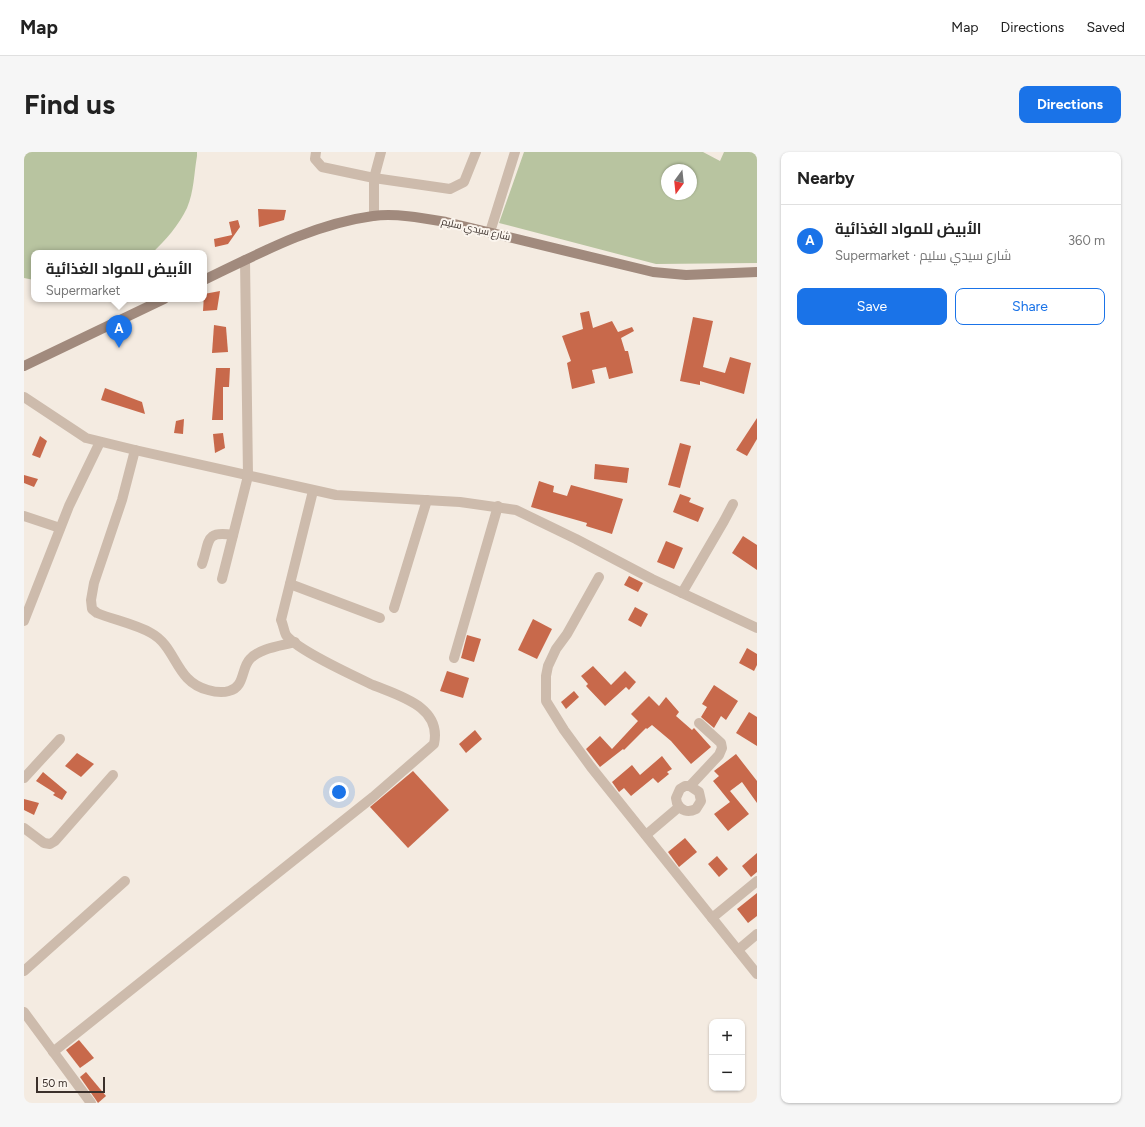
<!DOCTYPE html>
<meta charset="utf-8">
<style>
:root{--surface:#fff;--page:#f6f6f6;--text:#222;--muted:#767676;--line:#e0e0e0;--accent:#1a73e8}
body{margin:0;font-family:Figtree,Cairo,sans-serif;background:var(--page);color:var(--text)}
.controls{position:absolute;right:12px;bottom:12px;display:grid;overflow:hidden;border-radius:8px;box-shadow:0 1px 3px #0004}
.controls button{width:36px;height:36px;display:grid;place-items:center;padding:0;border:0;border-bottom:1px solid var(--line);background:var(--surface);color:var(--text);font:20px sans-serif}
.compass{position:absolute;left:637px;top:12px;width:36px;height:36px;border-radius:50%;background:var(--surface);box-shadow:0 1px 3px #0004;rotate:195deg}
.scale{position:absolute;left:12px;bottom:10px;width:69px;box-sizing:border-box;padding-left:4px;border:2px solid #3b302b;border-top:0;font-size:11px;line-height:14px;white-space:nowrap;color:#3b302b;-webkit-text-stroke:3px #fbf5ee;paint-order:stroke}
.you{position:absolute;left:315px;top:640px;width:14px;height:14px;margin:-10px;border:3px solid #fff;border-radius:50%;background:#1a73e8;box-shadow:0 0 0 6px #1a73e833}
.badge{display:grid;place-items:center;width:26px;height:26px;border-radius:50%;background:var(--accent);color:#fff;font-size:13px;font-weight:700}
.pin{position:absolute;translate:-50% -33px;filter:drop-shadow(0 1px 2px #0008)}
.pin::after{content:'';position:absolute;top:21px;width:14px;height:12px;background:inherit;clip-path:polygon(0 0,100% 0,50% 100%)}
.popup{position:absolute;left:7px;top:98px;width:176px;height:52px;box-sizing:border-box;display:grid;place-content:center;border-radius:8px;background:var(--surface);filter:drop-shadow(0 1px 3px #0005);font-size:13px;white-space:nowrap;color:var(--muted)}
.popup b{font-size:15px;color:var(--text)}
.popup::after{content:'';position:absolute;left:50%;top:100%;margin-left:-8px;border:8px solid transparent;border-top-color:var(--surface)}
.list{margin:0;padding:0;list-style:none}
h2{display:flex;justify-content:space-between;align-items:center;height:52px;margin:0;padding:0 16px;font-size:17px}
h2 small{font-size:13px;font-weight:400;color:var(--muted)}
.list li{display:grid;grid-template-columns:26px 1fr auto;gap:12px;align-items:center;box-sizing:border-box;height:72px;padding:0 16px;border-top:1px solid var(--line)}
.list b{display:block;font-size:15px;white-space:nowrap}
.list p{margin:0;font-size:13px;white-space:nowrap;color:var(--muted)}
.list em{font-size:13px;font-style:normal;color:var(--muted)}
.actions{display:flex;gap:8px;padding:12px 16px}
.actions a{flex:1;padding:9px 0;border:1px solid var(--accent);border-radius:8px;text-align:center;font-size:14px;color:var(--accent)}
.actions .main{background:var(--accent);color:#fff}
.map{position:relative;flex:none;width:733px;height:951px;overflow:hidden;border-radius:8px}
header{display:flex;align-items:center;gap:24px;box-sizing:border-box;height:56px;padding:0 20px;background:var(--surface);border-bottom:1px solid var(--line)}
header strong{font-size:19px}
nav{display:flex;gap:22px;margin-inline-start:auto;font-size:14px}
.intro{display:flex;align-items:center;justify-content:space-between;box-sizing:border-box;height:96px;padding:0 24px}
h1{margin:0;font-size:28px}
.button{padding:10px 18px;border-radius:8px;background:var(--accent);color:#fff;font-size:14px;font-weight:700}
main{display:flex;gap:24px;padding:0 24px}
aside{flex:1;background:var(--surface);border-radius:8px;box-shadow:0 1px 3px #0004}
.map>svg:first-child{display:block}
</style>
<header>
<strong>Map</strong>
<nav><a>Map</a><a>Directions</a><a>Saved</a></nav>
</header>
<div class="intro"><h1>Find us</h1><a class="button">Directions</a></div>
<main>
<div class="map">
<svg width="733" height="951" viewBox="0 0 733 951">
<rect width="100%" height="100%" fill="#f4ebe1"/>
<g fill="#b8c4a0" fill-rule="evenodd">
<path d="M0,0H173V4C170,21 170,40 163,56C155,73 141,89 128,101H10V128L0,126Z"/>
<path d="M500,0H679L696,9L700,0H733V111L632,112L475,71ZM643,18H667V42H643Z"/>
</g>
<g fill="#c8694b">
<path d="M234,57L262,58L260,68L235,75Z"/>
<path d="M214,68L216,75L204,92L191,95L190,87L208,83L205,70Z"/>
<path d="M196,139L193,158L179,159L180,142Z"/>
<path d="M565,159L569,176L588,169L594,180L608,175L610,179L597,186L601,199H604L609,221L585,227L582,215L568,218L571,231L548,237L543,211L547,209L538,184L559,177L556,161Z"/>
<path d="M669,165L689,169L679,215L701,221L706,205L727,211L720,242L676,229V233L656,229Z"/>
<path d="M190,173L202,175L204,200L188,201Z"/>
<path d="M192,216H206L205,235H199V268H188Z"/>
<path d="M81,236L118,250L121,262L77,248Z"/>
<path d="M733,266V287L723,304L712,298Z"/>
<path d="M160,267L159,282L150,281L152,269Z"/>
<path d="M199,281L201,296L191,301L189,282Z"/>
<path d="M16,284L23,289L16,306L8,303Z"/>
<path d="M656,291L667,294L656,336L644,333Z"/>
<path d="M571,312L605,316L603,331L570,327Z"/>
<path d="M0,323L14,327L10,335L0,331Z"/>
<path d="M515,329L530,334L529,340L543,344L547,333L599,347L588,382L562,374L563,371L507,355Z"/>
<path d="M656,342L667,346L665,350L680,356L674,370L649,360Z"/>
<path d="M719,384L733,393V418L708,401Z"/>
<path d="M642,389L659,396L650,417L633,410Z"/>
<path d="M605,424L619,431L614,440L600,433Z"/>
<path d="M611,455L624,462L617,475L604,468Z"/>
<path d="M509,467L528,477L513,507L494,498Z"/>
<path d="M443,483L457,487L450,510L437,506Z"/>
<path d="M723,496L733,502V513L730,519L715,511Z"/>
<path d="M569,514L587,533L601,519L612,530L605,538L602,535L581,554L562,534L564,532L557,524Z"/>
<path d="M423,519L445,526L439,546L416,539Z"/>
<path d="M690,533L714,549L702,568L697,564L690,576L677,565L683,555L678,552Z"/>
<path d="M550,539L555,545L542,557L537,550Z"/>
<path d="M625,544L635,554L642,545L655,560L652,564L668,578L670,576L687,595L667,612L647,589L628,573L623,577L622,576L600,598L599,597L576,615L562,597L576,584L588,597L614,569L607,562Z"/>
<path d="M725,560L733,565V594L712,581Z"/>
<path d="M451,578L458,587L442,601L435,592Z"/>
<path d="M53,601L70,612L57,625L41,614Z"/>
<path d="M712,602L733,629V651L718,630L706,639L725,662L704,679L690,662L706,650L689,629L695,624L690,619Z"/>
<path d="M638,604L648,617L643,620L645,622L634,631L629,626L607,644L600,636L595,640L588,630L608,613L616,623Z"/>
<path d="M389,619L425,658L384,696L346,655Z"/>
<path d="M19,620L43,640L38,648L29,643L31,641L12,629Z"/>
<path d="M0,647L15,651L10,663L0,658Z"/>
<path d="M661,686L673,700L655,715L644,700Z"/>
<path d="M733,701V720L727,725L718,714Z"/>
<path d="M693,704L704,717L695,725L684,712Z"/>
<path d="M733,741V764L724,771L713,757Z"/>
<path d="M55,888L70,906L56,916L42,898Z"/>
<path d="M62,920L82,944L74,951L56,925Z"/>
</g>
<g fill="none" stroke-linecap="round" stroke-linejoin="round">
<g stroke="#cdbbac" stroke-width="10">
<path d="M292,0L291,7L298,15L350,26L426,37L440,30L452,0"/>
<path d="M350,64V26L357,0"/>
<path d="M466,80L491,0"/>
<path d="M0,245L62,286L111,298L312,343L436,350L492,358L552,387L628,427L733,476"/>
<path d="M111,298L98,348L70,431L67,448L68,457L73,461C90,468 111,472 127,481C153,495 151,530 184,538C191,540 198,541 205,539C221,535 217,516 226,507C236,496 257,494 271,490"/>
<path d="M0,364L36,376"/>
<path d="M178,412C186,390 180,378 209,383"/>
<path d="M575,425L543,482L532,497L524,514L522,524V549L540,578L567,615L733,822"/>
<path d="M198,427L224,324L221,108"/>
<path d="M266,432L356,466"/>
<path d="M658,441L700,369L709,352"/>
<path d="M370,456L403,348"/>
<path d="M0,469L45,354L76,290"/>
<path d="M430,506L474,354"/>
<path d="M0,626L36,587"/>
<path d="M666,634L675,640L677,649L672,657C664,661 657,659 653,651L652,646L656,637L661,634H666L695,603L698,596L697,591L675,571"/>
<path d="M0,676L20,691L26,692L31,689L89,623"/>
<path d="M622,683L655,655"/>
<path d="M688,766L733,729"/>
<path d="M714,798L733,782"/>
<path d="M0,819L101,729"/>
<path d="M0,860L67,951"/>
<path d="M29,900L349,645L410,592C418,555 376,544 349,533C330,524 273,498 262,483C260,479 259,472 257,468L289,339"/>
</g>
<g stroke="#a18a7d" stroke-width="10">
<path d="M180,128C234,102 289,72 349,64C372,61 399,66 422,70L629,120L662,123L733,120"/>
<path d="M0,214L140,147"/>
</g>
</g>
<g text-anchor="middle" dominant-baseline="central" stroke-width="4" stroke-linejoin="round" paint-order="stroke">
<g font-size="10" fill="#3b302b" stroke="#fbf5ee">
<text transform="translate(452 77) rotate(13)">شارع سيدي سليم</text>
</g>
</g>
</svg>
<div class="controls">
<button>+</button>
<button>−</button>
</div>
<svg class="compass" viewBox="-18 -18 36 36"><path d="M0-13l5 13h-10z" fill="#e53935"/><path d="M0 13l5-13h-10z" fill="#767676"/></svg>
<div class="scale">50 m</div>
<div class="you"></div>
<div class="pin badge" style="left:95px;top:196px">A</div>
<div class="popup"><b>الأبيض للمواد الغذائية</b>Supermarket</div>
</div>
<aside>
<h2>Nearby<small></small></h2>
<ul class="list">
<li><span class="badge">A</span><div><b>الأبيض للمواد الغذائية</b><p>Supermarket · شارع سيدي سليم</p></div><em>360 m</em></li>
</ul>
<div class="actions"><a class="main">Save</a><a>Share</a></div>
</aside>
</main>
